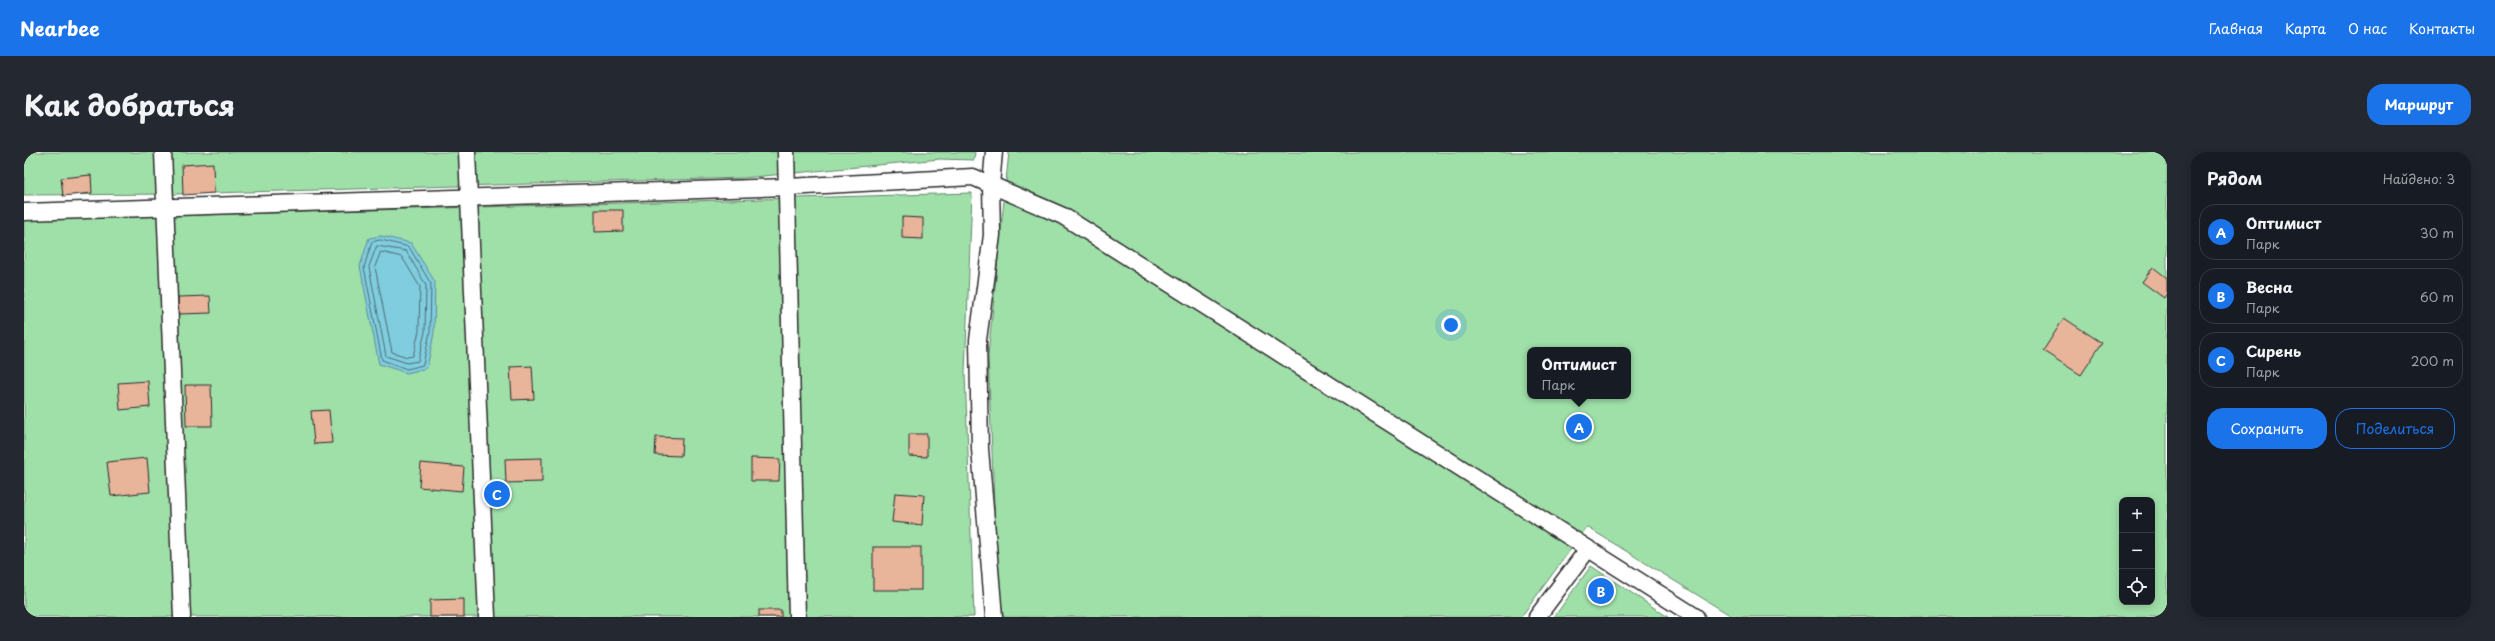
<!DOCTYPE html>
<html lang="ru">
<meta charset="utf-8">
<style>
:root{--surface:#171b24;--page:#242831;--text:#f1f3f6;--muted:#9ea1a6;--line:#363941;--accent:#1a73e8}
body{margin:0;font-family:"Playpen Sans",sans-serif;background:var(--page);color:var(--text)}
.controls{position:absolute;right:12px;bottom:12px;display:grid;overflow:hidden;border-radius:8px;box-shadow:0 2px 10px #0003}
.controls button{width:36px;height:36px;display:grid;place-items:center;padding:0;border:0;border-bottom:1px solid var(--line);background:var(--surface);color:var(--text);font:20px sans-serif}
.you{position:absolute;left:1427px;top:173px;width:14px;height:14px;margin:-10px;border:3px solid #fff;border-radius:50%;background:#1a73e8;box-shadow:0 0 0 6px #1a73e833}
.badge{display:grid;place-items:center;width:26px;height:26px;border-radius:50%;background:var(--accent);color:#fff;font-size:13px;font-weight:700}
.pin{position:absolute;translate:-50% -50%;border:2px solid #fff;box-shadow:0 1px 4px #0006}
.popup{position:absolute;left:1503px;top:195px;width:104px;height:52px;box-sizing:border-box;display:grid;place-content:center;border-radius:8px;background:var(--surface);filter:drop-shadow(0 1px 3px #0005);font-size:13px;white-space:nowrap;color:var(--muted)}
.popup b{font-size:15px;color:var(--text)}
.popup::after{content:'';position:absolute;left:50%;top:100%;margin-left:-8px;border:8px solid transparent;border-top-color:var(--surface)}
.list{margin:0;padding:0;list-style:none}
h2{display:flex;justify-content:space-between;align-items:center;height:52px;margin:0;padding:0 16px;font-size:17px}
h2 small{font-size:13px;font-weight:400;color:var(--muted)}
.list li{display:grid;grid-template-columns:26px 1fr auto;gap:12px;align-items:center;box-sizing:border-box;height:56px;margin:0 8px 8px;padding:0 8px;border:1px solid var(--line);border-radius:16px}
.list b{display:block;font-size:15px;white-space:nowrap}
.list p{margin:0;font-size:13px;white-space:nowrap;color:var(--muted)}
.list em{font-size:13px;font-style:normal;color:var(--muted)}
.actions{display:flex;gap:8px;padding:12px 16px}
.actions a{flex:1;padding:9px 0;border:1px solid var(--accent);border-radius:16px;text-align:center;font-size:14px;color:var(--accent)}
.actions .main{background:var(--accent);color:#fff}
.icon{flex:none;width:22px;height:22px;fill:none;stroke:currentColor;stroke-width:2;stroke-linecap:round;stroke-linejoin:round}
.map{position:relative;flex:none;width:2143px;height:465px;overflow:hidden;border-radius:16px}
header{display:flex;align-items:center;gap:24px;box-sizing:border-box;height:56px;padding:0 20px;background:var(--accent);color:#fff}
header strong{font-size:19px}
nav{display:flex;gap:22px;margin-inline-start:auto;font-size:14px}
.intro{display:flex;align-items:center;justify-content:space-between;box-sizing:border-box;height:96px;padding:0 24px}
h1{margin:0;font-size:28px}
.button{padding:10px 18px;border-radius:16px;background:var(--accent);color:#fff;font-size:14px;font-weight:700}
main{display:flex;gap:24px;padding:0 24px}
aside{flex:1;background:var(--surface);border-radius:16px;box-shadow:0 2px 10px #0003}
.map>svg:first-child{display:block}
</style>
<header>
<strong>Nearbee</strong>
<nav><a>Главная</a><a>Карта</a><a>О нас</a><a>Контакты</a></nav>
</header>
<div class="intro"><h1>Как добраться</h1><a class="button">Маршрут</a></div>
<main>
<div class="map">
<svg width="2143" height="465" viewBox="0 0 2143 465">
<rect width="100%" height="100%" fill="#fff"/>
<filter id="ink" filterUnits="userSpaceOnUse"><feTurbulence type="fractalNoise" baseFrequency=".025" numOctaves="2"/><feDisplacementMap in="SourceGraphic" scale="8" xChannelSelector="R" yChannelSelector="G"/><feConvolveMatrix kernelMatrix="1 2 1 2 8 2 1 2 1" color-interpolation-filters="sRGB"/></filter>
<g filter="url(#ink)">
<g fill="#9fe0a9" stroke="#65866a" fill-rule="evenodd">
<path d="M0,0H951L950,8L916,7L719,26L152,42L0,43Z"/>
<path d="M985,0H2143V465H1709L1563,375L1497,465H979L973,423L964,203ZM1506,198H1604V244H1506ZM2098,348H2128V450H2098Z"/>
<path d="M948,41L941,220L950,465H0V68Z"/>
<path d="M1567,414L1644,465H1530Z"/>
</g>
<path fill="#80cddf" stroke="#5e8c97" d="M357,84L387,91L411,130L410,181L403,216L383,221L355,212L336,114L345,86Z"/>
<g fill="none" stroke-linecap="round" stroke-linejoin="round">
<g stroke="#4d6c73" stroke-width="1">
<path d="M357,88L385,95L407,132L406,180L399,213L383,217L358,208L340,115L348,90Z"/>
<path d="M353,94L382,99L402,133L401,180L394,209L383,211L362,204L345,115Z"/>
<path d="M357,100L378,105L396,135L395,179L389,204L383,205L368,200L351,115Z"/>
</g>
</g>
<g fill="#e8b49a" stroke="#2b2b2b">
<path d="M189,11L190,41L159,43L158,13Z"/>
<path d="M67,23L68,41L39,44L37,26Z"/>
<path d="M571,58H599V79L571,80Z"/>
<path d="M878,65L899,66V87L878,86Z"/>
<path d="M2129,115L2143,126V141L2140,146L2118,130Z"/>
<path d="M186,144L187,161L155,162L154,145Z"/>
<path d="M2040,166L2078,191L2057,223L2019,199Z"/>
<path d="M508,214L510,247L488,248L486,215Z"/>
<path d="M124,229L126,255L96,258L94,231Z"/>
<path d="M161,233H187L188,274H162Z"/>
<path d="M305,258L308,291L290,292L287,259Z"/>
<path d="M885,282H903V305L885,304Z"/>
<path d="M632,285L658,286L657,304L631,303Z"/>
<path d="M123,306L126,340L87,344L83,310Z"/>
<path d="M518,306V330L482,331L481,307Z"/>
<path d="M727,306L756,307L755,329H727Z"/>
<path d="M397,311L440,315L438,339L395,335Z"/>
<path d="M871,341L900,343L898,373L868,370Z"/>
<rect x="849" y="395" width="48" height="43"/>
<path d="M440,447V465H406V448Z"/>
<rect x="735" y="458" width="22" height="7"/>
</g>
<g fill="none" stroke-linecap="round" stroke-linejoin="round">
<defs>
<g id="service">
<path d="M139,0L158,465"/>
<path d="M443,0L463,465"/>
<path d="M762,0L773,465"/>
<path d="M0,60L764,35L949,25L1039,64L1672,465"/>
<path d="M970,465L956,297L954,188L968,83L967,33L970,0"/>
<path d="M1513,465L1564,397"/>
</g>
</defs>
<use href="#service" stroke="#2b2b2b" stroke-width="19"/>
<use href="#service" stroke="#fff" stroke-width="16"/>
</g>
</g>
</svg>
<div class="controls">
<button>+</button>
<button>−</button>
<button><svg class="icon" aria-label="locate" viewBox="0 0 24 24"><circle cx="12" cy="12" r="6"/><path d="M12 2v4M12 18v4M2 12h4M18 12h4"/></svg></button>
</div>
<div class="you"></div>
<div class="pin badge" style="left:1555px;top:275px">A</div>
<div class="popup"><b>Оптимист</b>Парк</div>
<div class="pin badge" style="left:1577px;top:439px">B</div>
<div class="pin badge" style="left:473px;top:342px">C</div>
</div>
<aside>
<h2>Рядом<small>Найдено: 3</small></h2>
<ul class="list">
<li><span class="badge">A</span><div><b>Оптимист</b><p>Парк</p></div><em>30 m</em></li>
<li><span class="badge">B</span><div><b>Весна</b><p>Парк</p></div><em>60 m</em></li>
<li><span class="badge">C</span><div><b>Сирень</b><p>Парк</p></div><em>200 m</em></li>
</ul>
<div class="actions"><a class="main">Сохранить</a><a>Поделиться</a></div>
</aside>
</main>
